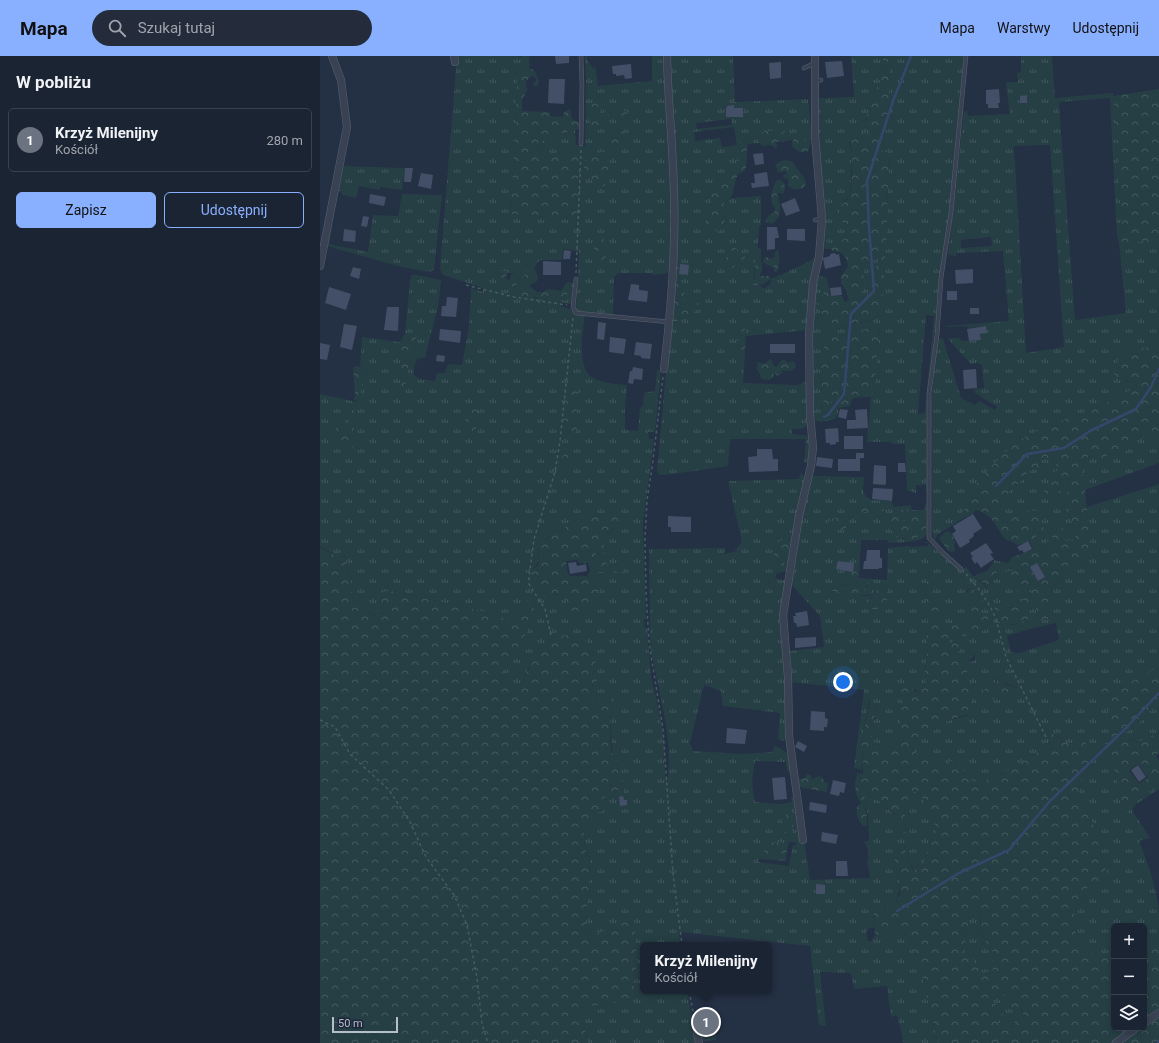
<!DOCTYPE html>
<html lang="pl">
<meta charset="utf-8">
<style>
:root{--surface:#1b2433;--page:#242c3b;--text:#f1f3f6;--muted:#a0a4ac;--line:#39414e;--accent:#89afff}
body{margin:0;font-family:Roboto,sans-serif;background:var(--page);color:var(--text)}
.controls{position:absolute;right:12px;bottom:12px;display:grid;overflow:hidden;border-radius:6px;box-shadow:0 2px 6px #0003}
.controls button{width:36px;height:36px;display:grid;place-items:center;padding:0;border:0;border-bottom:1px solid var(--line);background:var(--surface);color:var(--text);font:20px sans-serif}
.scale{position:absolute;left:12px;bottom:10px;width:66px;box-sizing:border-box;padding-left:4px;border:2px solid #b6bdcd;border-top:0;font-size:11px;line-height:14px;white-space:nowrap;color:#b6bdcd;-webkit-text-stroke:3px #1d2739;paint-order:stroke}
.you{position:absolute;left:523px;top:626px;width:14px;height:14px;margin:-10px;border:3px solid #fff;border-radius:50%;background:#1a73e8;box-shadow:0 0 0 6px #1a73e833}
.badge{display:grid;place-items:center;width:26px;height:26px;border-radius:50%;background:var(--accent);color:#fff;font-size:13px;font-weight:700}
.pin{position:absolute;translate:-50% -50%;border:2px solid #fff;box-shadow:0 1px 4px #0006}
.popup{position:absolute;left:320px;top:886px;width:132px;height:52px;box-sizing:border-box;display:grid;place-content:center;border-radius:6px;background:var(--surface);filter:drop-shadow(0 1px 3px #0005);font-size:13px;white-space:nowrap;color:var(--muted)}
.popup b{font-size:15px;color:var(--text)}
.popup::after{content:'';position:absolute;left:50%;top:100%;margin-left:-8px;border:8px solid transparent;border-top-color:var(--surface)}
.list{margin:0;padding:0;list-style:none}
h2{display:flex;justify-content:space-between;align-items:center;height:52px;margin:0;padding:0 16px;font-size:17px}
h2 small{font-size:13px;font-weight:400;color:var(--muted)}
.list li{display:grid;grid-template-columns:26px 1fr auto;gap:12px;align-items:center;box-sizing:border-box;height:64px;margin:0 8px 8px;padding:0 8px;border:1px solid var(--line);border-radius:6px}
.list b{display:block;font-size:15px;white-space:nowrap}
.list p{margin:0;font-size:13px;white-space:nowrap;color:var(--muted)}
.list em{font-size:13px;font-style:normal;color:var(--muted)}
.actions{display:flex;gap:8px;padding:12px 16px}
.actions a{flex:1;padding:9px 0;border:1px solid var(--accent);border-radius:6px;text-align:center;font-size:14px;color:var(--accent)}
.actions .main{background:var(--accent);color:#111}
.icon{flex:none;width:22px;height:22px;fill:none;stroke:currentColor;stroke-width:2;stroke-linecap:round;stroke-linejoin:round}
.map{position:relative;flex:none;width:839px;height:987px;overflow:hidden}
header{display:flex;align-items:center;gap:24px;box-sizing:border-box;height:56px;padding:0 20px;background:var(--accent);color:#111}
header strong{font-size:19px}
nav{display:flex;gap:22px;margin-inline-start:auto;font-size:14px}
.search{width:280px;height:36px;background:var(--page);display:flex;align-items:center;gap:10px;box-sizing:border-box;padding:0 14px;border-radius:22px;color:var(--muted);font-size:15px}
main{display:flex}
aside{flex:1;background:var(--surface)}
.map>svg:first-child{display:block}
</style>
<header>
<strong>Mapa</strong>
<div class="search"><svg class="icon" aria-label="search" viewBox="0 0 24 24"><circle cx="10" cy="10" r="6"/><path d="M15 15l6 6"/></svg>Szukaj tutaj</div>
<nav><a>Mapa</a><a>Warstwy</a><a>Udostępnij</a></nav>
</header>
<main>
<aside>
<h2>W pobliżu<small></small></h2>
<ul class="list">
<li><span class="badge" style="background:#6b7280">1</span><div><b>Krzyż Milenijny</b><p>Kościół</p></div><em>280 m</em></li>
</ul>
<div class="actions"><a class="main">Zapisz</a><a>Udostępnij</a></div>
</aside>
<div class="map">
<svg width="839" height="987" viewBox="0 0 839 987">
<defs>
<pattern id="grass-tufts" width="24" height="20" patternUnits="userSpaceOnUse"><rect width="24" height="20" fill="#263f45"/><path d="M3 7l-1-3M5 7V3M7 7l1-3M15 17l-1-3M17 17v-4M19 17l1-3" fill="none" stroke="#43595f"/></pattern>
<pattern id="forest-crowns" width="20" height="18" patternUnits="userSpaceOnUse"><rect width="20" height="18" fill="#263f45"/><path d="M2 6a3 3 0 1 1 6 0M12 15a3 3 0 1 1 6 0" fill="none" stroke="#43595f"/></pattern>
</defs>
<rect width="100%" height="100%" fill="#243044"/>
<g fill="url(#grass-tufts)" fill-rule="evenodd">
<path d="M137,0H198L199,1H202V0H209L210,11H198L191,158L254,163L253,174H256L260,90H265L266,22L265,0H267V4L274,13L275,9L278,30L332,25V0H345L353,138L350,215L349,217L333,219V217H298L294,221L293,259L265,257C263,273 256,313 273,322C283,327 296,328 307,329L305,352V374L318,375L320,352L323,350L324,337L335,335L337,314L341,315L335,376H328L329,383H334L323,467L326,563H324L325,572H327L331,621L337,645L344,685L345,722H348L349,695L346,668L330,589L329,493L406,492L404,498L418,495L413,493L417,492L422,486L408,425L479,423L481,416L485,423L468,515L457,517L455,522L462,524H467L465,598L466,683L463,685L458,682L460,657L403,650L401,635L384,629L370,687L373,695L422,698L452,696L455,690C470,696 469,700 471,716L467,715L466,706L435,705C432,721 431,730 435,746L460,748L472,746L471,741L475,740L484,784L490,824L550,822L547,805L548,804V794L544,785H548L549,782L548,760L545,745V738L549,736L550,740L558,744L574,758L577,759L579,778L586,777L584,749L594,735L600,737L614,767L616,777L609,792L599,822C592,812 587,802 584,789L575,809C581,828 582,833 573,851L553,852L554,872H549L546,877L548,885H551L555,879L560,881L580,873L591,886L599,908L618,987H584L577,959L571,961L567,930L534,933L531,917L500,916L506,970L499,969L490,890L359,876L360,889H323V935H367L377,987H268L260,952L312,943L265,883L270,803L265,794L264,772L273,762L275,756H283L281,750V744C289,737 293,732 304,737L302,723L292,695L290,661L299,645C291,640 283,641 276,646L268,643C275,622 280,621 273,598L209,611L200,631L178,625L206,578L217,541L210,539L201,562L189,564L162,555L72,535L63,536L57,560L35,551L25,499L19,501L0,491V338L37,346L38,339L40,338L46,316L45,313L40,311L42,281L80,286V341L84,337L90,304L97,285L88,278L85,279L90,224L92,219H96L121,224L118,251L106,297V301L97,303L94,311V319L100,323L115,325L117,317H125L128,308L142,309L149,270L151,232L163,236V232L123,219L120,213ZM243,193L259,195L256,258L252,254L241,250V246L249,248H252L253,233L247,238L246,245L234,239L227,240L226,244L227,250L221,241L215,242L198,228L188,231L180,215H186V217H196L198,223L204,221L207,214L214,212L220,204H242ZM36,358L32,390L8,379L11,375L28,370L29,365ZM287,457L294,473L284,480L280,498H276L272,501L275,505H280L286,509L300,510L301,517L270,515L267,520L273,523L276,533L274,541L248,548L243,539L221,537L210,516C222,505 219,502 216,486L221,481L224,484L238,475L244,476L248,467ZM469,784V786L477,787L476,789H473L469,810L439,806V803L466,805V800L463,801L456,794L453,796L447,786L464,787Z"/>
<path d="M350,0H413L415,46L488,43L492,84H482L479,83L465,85H466L465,75L455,77L451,75L438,83L440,87L428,88V81L418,91L419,100L415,116L411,121L398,126L390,131L392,142L391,159L405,171L404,147L411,142L441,140V169L439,170L438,192L441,193V205L438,202L435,203L434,230L439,229L443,232H445L450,228L451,223L482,209L495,202L487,274L426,280V274L417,277L419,286V297H425L423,327L478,329L487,325L488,368C484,374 479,373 472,373V378L490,380L489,401L487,406H484L486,383H410L408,410L346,419H340L337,415L346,316L352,268L380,251L383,247H376L371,250L363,243L362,231L359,229L360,204L355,203ZM411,63L412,69L377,73L376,67ZM414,71L417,89L402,91L400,82L375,85L374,76Z"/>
<path d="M531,0H563C563,16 563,27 551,40C552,49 551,60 543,66L546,72L571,64L573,62L568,50V44L570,20L568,0H644L629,156L616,260L607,350V437H606V429H596V437L587,434L585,388H572L571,386H547L551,341L554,333L560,271L502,307L501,312L500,334L505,339V345L501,352H510L511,345L517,352L516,356L518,357L515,363L500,366L492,363V275L496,229C500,231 503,233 504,238L498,243L503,268L509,273C515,273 522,274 527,269L553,264L560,199L557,209L551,219L548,238L543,242L541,238C544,231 543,229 543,222C543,206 553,197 566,189L569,97L562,96L565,85L564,81L566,77L560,78L552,75L544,78L541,77L529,86L532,98L530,139L519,152V164L529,170V180L516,188L510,189L505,184L503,183C506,149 500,116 498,82C497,69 497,56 497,42L534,41ZM606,259L614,260L605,357L598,358Z"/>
<path d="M701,0H732L735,42L793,37L803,177L797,180L790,42L740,46L739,48L755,264L806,257L799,187L810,190L814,185L830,187L833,189L839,188V290L805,294V325L812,326L817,331L776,352L723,372L706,381L698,384L658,426L646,452L641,460L644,462L617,479L615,483L616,486L625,496V497C616,488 613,486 612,473L611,346L617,285L620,282L623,283L641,342L655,349L659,345L675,354L677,351L655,337L654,333L664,332L662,309L658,307L651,308L629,284L630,282H639L642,285L661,284V278L667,277L666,270L648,272L647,270L627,271L626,270L689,265L683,195L637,197L636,200L628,199L644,55H647L648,60L690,58L686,28L687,26H698L697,17L701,16ZM730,89L744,291L706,297L694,90ZM671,181L672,190L641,192V184Z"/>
<path d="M255,74L256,89L252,95L226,102L221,97L222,85L228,81Z"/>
<path d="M21,110L85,112L82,134L60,131V134L39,130L36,142L23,139L17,132Z"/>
<path d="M82,138L122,139L114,213L112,215L108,216L78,210L7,190L10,170H12L9,188L48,196L53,159L78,160Z"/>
<path d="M829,379L834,386H839V407L765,434C763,423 759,411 766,402L770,400L783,403L788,398L800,397L813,391V385Z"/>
<path d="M724,401C731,403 737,406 739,414L732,417L733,425L730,429L739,436L742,426L745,424C753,436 742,438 744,448C745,452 748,456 750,460C753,469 755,479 757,488L755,491L748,484L745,487L734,472L729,473L736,484L735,485H728L727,486C731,491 733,494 729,500H727C722,495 720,488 716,482V479L722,476L721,463L712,454L692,463L687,467C681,466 679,463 677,457L688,437L693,431L699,427L709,415L717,411L720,403Z"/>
<path d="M491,420L544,421L543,436H541L538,455L534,459L547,455L555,457L556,450L551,444L572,445V448L574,451L591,449L592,454H604V461H602L598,455H587L591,461V465L587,467L583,465L585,460L583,453L579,456L573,455L570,463L572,475L583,483L588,482L593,483L599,481L606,469L607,454L604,453L606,447H608C608,454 610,472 607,478C602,488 577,486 568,487L567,484H541L539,522L567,524L568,492L589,490L590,491L608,490V487L605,486H607L641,515L646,511L653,520H654C658,526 663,525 667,534L671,525L676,522L677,515L682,510L673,507L674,504L686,507L690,505L692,513L695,514L693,515L692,524L703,534L708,532L711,534V536L703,543V546L696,544V550L689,552C684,548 681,546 675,550C673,557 677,564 683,569H693L708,564L709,554L713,551H716L717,563L729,551L731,547L729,543L726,541L721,530L723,527L732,533L731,531L739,527L748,511V507L761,506L763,504L768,463L767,451L839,428V611L799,632L794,633L790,631L789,626L780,633L787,650L791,663L792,676L790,683L792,704L798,728L802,754L821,742L839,728V733L815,749L812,754L830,782L819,785C828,808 836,830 839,854C839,865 839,875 839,886L824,892V870H794V899L780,902L759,887L752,863L770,827L787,818L773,768L758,735L773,700L755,688L745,687L731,676L727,678L730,687L729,689L693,712L662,726H651L635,704L630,706L619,709L593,696L594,694L590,688L602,678L617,672L620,667L646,660L649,658L652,634L646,628L647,624L642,622L643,618C649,616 651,613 650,606L655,604V600L654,598L652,603L646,604L642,608H639L637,596L629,586V584C637,581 646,580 654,576L658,558H655V556L663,553H668L649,527L647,535L650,542L648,551L652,562L639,568L636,566L624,571L622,570L621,549L613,539L609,518H607L606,550L608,566L606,574L608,591L605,616L606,627L600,637L594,633L583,648L580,656L581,669L577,691L567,692L555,687L552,682L556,649L549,645L542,685V714L534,712L544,634L470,626V595L504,591L500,560L471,528L477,500L481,468ZM526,516L538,518L537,530L545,535L548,526L553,538C543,545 530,533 521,528L529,530L532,528L524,519ZM567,528L566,539L567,544L564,553H552L547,547L551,541H557L559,539L557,536V529L564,532ZM736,567L739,583L736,585L699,597L691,596L687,580L710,573ZM677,622C686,626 687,629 698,632L689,638L680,635L676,638L669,629H674Z"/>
<path d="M839,640V691L837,688L800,682L801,677L831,654L834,646Z"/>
<path d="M657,849L661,857L660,869L663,881L674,895L675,906L672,916L663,917L641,897C648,887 649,864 648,852Z"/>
<path d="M687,939C697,946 702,952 704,963L696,964L689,974L685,975L678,967L671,943L678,940Z"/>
<path d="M382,955L399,960L396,984L383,985L377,959Z"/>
</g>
<g fill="url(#forest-crowns)" fill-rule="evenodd">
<path d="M563,0H568L570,20L568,50L573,63L566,72L550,71L546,72L542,68L543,66L547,63C547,52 553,51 551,40C563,27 563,16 563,0Z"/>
<path d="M198,10C211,11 216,12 219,26L217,30L212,29L217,23L212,20L206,25V31L208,33L202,44V55L230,56V60L243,61L244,56L250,53L252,63L259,67V73L228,81L222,86L221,97L226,102L252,95L256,89L260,90L256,174H253V163L191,158Z"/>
<path d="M839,33V188L833,189L830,187L814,185L810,190L799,187L797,180L803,177L793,40Z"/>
<path d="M274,46L281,52L280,60L281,70L278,74L270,71C269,61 268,54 274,46Z"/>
<path d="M288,52L303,53L307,57C301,65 297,65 288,62Z"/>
<path d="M302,68H304C306,75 303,90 301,97L293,96L286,89V78H292L297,71Z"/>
<path d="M537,72L544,78L552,75L559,78L561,75L566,77L564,81L565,85L562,95L569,97L566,190C550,198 547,204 543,221C546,227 544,232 541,238L543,242L548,238L551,219L557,209L560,198L563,197L565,199L561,262L527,269C522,273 515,273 509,273L503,268L500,251L497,248L498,243L504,238L500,231L496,229L497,219L507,222L510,240H522L525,246L529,244L527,236L521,227V220L528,211C527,201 523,195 513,195L510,193H506L503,191V183L505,184L510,189L516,188L529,180V170L519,164V151C523,148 528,144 530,139C532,134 532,105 532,98C531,87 527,80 537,72Z"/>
<path d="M446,74L455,77L465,75L468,79L466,85L463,86H456L457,91L456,93L451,89L442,90L437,83L442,81V77Z"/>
<path d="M423,78L428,81L426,111L425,115L418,118C412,131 417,139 404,147L405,172L398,175L388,172L386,164C394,155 391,142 390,131L404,123L411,121C420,110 417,96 419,82Z"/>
<path d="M476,81L482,84H489L491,87L488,95C481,97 478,96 472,90L473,84Z"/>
<path d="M281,96H287L290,105L288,127L284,130L276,129L264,112C267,99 269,100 281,96Z"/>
<path d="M466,104L473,106C477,115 484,118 486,128L483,132L475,134L468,130V122L464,123L463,119L467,118L465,115L459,117L455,109L461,105Z"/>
<path d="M458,123C465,126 467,131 463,138L459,137L457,138C461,150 463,160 452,168L445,165L449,159L454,157L455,152C448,144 452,131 458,123Z"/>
<path d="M277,179H281L289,192C287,200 286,204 277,207L274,203V192Z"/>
<path d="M413,191L417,193L420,198L425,200V204L422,210L416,209L412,212L406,209C406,202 406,196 413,191Z"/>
<path d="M458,194C461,201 459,209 457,216H454V211L447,209L443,206L444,202L448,201L449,203L455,201V196Z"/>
<path d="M438,202L442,207V216L440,217V220H449L451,223L443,228L434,230L432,226L435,223V203Z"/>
<path d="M355,203L360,204L359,228L364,234L365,241L363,243L365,244L367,243L369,244V248L371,250C375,247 378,246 383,247L384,250L352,268Z"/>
<path d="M214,212L218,221L217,225L209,230L217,236H223L227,233L241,235L244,232L245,228L248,226L253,227V233L247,238L248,242L245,245L234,239L227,240L226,244L227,250L225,254L219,249L222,243L221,241H202L198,228L185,234L179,230L180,215H187L186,223L190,224L191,218L196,217L199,223L204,220L207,214Z"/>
<path d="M422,271L426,274L425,297H419C418,292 417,277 417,273Z"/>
<path d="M560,271L554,333L551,341L532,342L530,350L519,352L518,357H516L517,352L511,345C510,351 510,354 505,358L501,357L505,339L500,334L501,312L505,284L508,280Z"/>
<path d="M88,278L95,280L97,285L90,304L84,337L80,341V286L84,279Z"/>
<path d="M839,290V386H834L829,379L814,385L813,391L800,397L788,398L783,404L770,400L766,402L763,406L762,416L765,434L772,502L763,504L756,508L751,507H748V511L751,515L750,520L731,531L732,533H729L725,528L724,527L721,530L726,541L729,543L731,548L729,551L733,560L728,563L720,565L717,563L716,551H713L709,554L711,561C704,567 692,569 683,569C677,564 673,557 675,550C681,546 684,548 689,552L696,550L694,546L696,544L697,538L700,542V545L703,546V543L711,536V534L708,532L700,537L697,535V529L694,528V525L692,524L689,525L687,524L683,519L684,516L690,515H693L694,514L692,513L690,505L692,501L704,497L713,493L709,485C692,493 699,486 686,484C675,471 673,457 655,454L654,457L644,462L641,460V457L646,452C648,429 683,400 698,384L706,381L722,372L776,352L817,331L812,326L794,320L798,303L805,294ZM724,401C731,403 737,406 739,414L732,417L731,420L732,425L724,434L725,439L731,446C738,440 739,430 745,424C753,436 742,438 744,448C745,452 748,456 750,460C753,469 755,479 757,488L755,491L752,485L748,484L745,487L741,483L743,473L741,470L729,473L726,476L736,484L735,485H728L727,486C731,491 733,494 729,500H726C722,495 720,488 716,482V479L722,476L724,473L722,469L721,463L717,455C706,453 695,460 687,467C681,466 679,463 677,457L688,437L693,431L699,427L709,415L721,410L719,405Z"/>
<path d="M451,303L454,310H457L462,304H465L468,307L472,305L475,306L476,311L471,315L463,314L462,317L458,320L454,317L453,321L450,324L441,323L440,318L436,312L438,310L437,307L439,306L444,308Z"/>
<path d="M36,310L45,313L46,316L40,338L38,339L37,345L34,344L35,337L33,312Z"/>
<path d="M258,328C258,334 257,341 257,347C257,360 262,371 251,381L243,374L241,363L243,347L253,329Z"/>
<path d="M151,352H155L158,355L156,373L152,378C143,371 144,359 151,352Z"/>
<path d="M34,353V356L36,357L34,375L40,378L36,389L33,390L32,393L8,379C13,373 21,369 28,370L29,357Z"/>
<path d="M247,397C254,403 251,410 244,415H240C237,407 240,401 247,397Z"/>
<path d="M541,436H544L546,441L551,443L556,450L561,449L564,451L563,455C560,455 556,457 553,457C544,456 543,453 536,462L533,459L538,455Z"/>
<path d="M583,453L585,460L583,465L587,467L591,465V461L588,458L587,453H590L592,455H598L602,461L604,460V453L607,454L606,472L599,481L593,483L578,482C576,480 573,477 572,474C570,469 570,460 573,455L579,456Z"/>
<path d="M287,457L294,458L299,465C289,482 281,472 285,496L276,498L272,502L275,505H280L284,501L287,506L286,509L300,510L304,514L301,517L270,515L268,507H259L257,504L246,505L248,518L250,520C262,520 270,517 277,529L276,533L280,536L274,541C273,551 263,556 256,562L244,556L248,548L243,539L221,537L210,526V516L218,509L219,501L216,486L219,480L224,484L230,481L229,472L236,470L238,475L243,476L248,467Z"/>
<path d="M527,461L530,465L526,470V473L523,475L520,473H517L514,478L509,477L507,468L511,463Z"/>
<path d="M629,475L631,477L635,486L634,489L635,494L633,496L628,495L619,482L625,476Z"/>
<path d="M464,484L470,487L467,501L462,513L457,514L452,510C453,501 454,493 459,485Z"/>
<path d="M0,492L19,501L25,500L35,551L56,560L63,536L71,535L162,555L189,564L201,562L210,539L217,541L206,578L178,625L200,631L220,591L236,580L252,579L266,584L273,598L278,613L277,624L273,628L269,643L276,646C283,641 291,640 299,645L298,653L292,656L290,661L291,694L302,722L304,737L300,739L298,734L292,736L281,744V750L283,756H275L273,762L272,767L264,773L265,794L270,803L265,883L314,862L317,905L312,943L260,952L268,987H0Z"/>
<path d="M673,507L682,510L680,513L677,515L676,522L671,525L673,532L670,535C666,533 667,531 664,528C661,524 657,524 654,520L667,515Z"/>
<path d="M535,515L538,518L537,530L545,535L548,526L552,528C553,531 555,534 553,537C550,542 521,537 514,536L511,533L513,528L529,530L531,528L523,519L526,516Z"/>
<path d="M607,518H609L613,539L621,549L622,570L624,571L636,565L639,568L652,562L648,551L650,542C648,539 647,536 649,533L646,529L649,527L661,544L666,547L669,552L668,554L663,553L655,556L656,558H665L668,560V568L665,574C655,576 646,581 636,581L634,584H629V586L637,587L640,591V595L637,596L639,608H642L646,604H650C651,611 650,616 643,618L642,622L647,624L646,628L652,634L654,639L651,643L649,658L620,667L617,672L602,678L590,688L594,695V696L599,699H604L619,709L630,706L635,704L651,725L662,726L693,712L729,689L730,687L727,678L731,676C743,686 748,692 764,684L773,700L758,735L773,768L787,818L781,831L770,827L752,863L759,887L780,902L794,899V972H824V892L839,886V987H618L599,908L591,886L580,873L560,881L555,879L553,852L573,851L580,838L579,821L575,809L574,799L580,788L584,789C587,801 591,813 599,822L609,792L616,777L614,767L600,737L594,735L584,749L586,777L579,778L577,759L575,758L558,744L550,740L549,736L545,738C544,749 548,759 547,770H543C538,764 536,759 537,751L541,747L536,738L535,728L537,717L543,718L542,685L550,645L556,648L552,682L555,687L567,692L577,691L581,669L580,656L583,648L577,634L581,630L600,637L606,627L605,616L608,591L606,574L608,566L606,550ZM657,849C658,851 661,855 661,858C662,863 659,868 661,873C666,894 679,889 672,916L663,917L650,900L641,897C648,885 649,865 648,852ZM687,939L695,945L691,948V954H702L704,963L696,964L689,974L685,975L678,967L683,958L672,943L678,940Z"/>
<path d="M564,526H566L567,536L566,539L568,550L564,553H552L547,547V542L557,541L559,539L557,536V529L561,527L562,531L564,532Z"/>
<path d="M839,611V640C835,645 834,649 831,654C825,662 811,677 801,677L800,681L819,686L831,677L839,691V697L836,699L839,705V728L821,742L811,748L808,757L801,754L798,728L792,704L784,702L779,694L790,683L792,676L787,651L779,633L780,623C787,623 789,624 790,631L794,633L799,632ZM818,708L828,722L819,728L809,714Z"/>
<path d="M680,620H683C683,629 689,630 698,632L700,638H696L693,636L689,638L680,635L676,638L675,642L668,645L663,644L661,639C665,633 667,629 674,629Z"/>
<path d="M487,718L491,719L492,724L498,720L503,722L504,726L508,727L507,736L483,732L479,730V723L485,722Z"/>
<path d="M468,751L472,756L473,759L471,761L466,763L465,765L467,768H471L474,770L472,773L473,777H458L459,772L463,767L461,764L466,760L464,755L465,752Z"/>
<path d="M465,784H469L466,800L463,801L456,794L450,801H447L444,796V788L447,786L464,787Z"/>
</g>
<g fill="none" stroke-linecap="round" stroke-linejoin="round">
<g stroke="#34476b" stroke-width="2.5">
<path d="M504,361L508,359L524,338L531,258L554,235L549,171L547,125L573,45L591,0"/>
<path d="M676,430L707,398L744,392L770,375L816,353L831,331L839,313"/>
<path d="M577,855L639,817L689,794L730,745L806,672L839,637"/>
<path d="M838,987L839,985"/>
</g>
</g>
<g fill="#434f66">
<path d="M235,0H249V7L236,8Z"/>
<path d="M522,5L524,20L507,22L505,6Z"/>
<path d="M461,6V22L450,23L449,7Z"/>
<path d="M311,8L312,22L305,23L304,19L296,20V18H293L292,10Z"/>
<path d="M229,23H245L244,48L228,47Z"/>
<path d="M679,33L680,47H678L679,52H668V48H666V34Z"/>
<path d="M707,39V47H700V40Z"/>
<path d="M414,49V52H423V61H406V52H407V50Z"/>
<path d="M443,97L444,108L435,109L433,98Z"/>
<path d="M85,112H93L91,126H84Z"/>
<path d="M447,116L449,130L432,132L431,127H435L434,118Z"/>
<path d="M101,117L113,119L111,133L98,130Z"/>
<path d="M50,138L66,141L64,150L49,147Z"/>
<path d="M475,142L480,155L466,160L461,148Z"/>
<path d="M43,160L49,161L47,171L41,170Z"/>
<path d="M447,171H457L459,182H455V193L447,194Z"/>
<path d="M24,173L36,175L35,186L23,185Z"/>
<path d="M467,173H485V185L467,184Z"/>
<path d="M244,194L251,195L250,203H243Z"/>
<path d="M515,197L516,199L519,198L521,209L505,213L503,202L510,200V198Z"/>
<path d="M223,205L241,206V219H223Z"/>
<path d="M360,208L369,209L368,219L359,218Z"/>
<path d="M33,211L41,213L39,223L30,220Z"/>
<path d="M653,213V227L636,228L635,214Z"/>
<path d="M311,228L319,229V234L328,235L327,246L308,244Z"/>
<path d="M9,231L31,238L26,254L5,247Z"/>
<path d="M521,231L522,239L511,240L510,232Z"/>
<rect x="627" y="235" width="10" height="9"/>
<path d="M127,241L138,242L136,261L121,260L122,250H126Z"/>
<path d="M67,251H79L78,275L64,274Z"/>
<rect x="650" y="252" width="9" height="6"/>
<path d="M278,266L286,267L284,284L277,283Z"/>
<path d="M24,268L37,270L32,294L20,291Z"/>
<path d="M666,270L667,277L660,278L661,284L649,285L647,273Z"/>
<path d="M120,273L141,275L140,287L119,284Z"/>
<path d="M290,281L306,283L304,298L289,296Z"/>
<path d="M316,286L332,288L330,303L321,302V300L314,299Z"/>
<path d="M0,287L10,289L7,304L0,303Z"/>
<rect x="450" y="288" width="25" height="9"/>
<path d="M117,299L125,300L124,306L116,305Z"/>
<path d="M313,311L323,313L322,324L314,323L313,328L308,327L310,315H312Z"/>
<path d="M656,313L657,332L644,333L643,314Z"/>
<path d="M520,353L528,354L526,363L518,361Z"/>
<path d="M547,353L548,372L527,373V364H536L535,354Z"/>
<path d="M518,372L519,386H516V388L510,389V387H506L505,373Z"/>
<rect x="524" y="380" width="19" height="13"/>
<path d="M437,393H452L453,403H458V415L429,416L428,401L437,400Z"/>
<path d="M536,397H544V402H540V415H518V403H536Z"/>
<path d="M497,401L513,403L512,412L496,410Z"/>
<path d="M578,407H585L586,416H578Z"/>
<path d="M554,409L566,410V427L565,429L553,428Z"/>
<path d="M553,432L573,433L572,445L552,443Z"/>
<path d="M653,458L662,472L653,478L654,480L649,484L650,486L640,492L632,478L636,475L633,470Z"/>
<path d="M348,460L371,461V476H351V471H348Z"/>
<path d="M708,485L712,493L704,497L702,494L700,495L697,491Z"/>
<path d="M666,487L673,497L670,498L674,503L661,512L657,506L655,508L651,502L653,501L650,497Z"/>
<path d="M547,494H560V502H562V512H559V513H543L544,505H546Z"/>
<path d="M518,505L534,507L533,516L516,513Z"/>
<path d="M256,506L257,510L266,508L267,515L250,518L248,507Z"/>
<path d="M717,507L725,521L718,525L710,511Z"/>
<path d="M487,555L489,569L477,571L476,567H474L473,560H476L475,557Z"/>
<path d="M496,581V590L475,592V582Z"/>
<path d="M491,655L505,656V662L508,663L507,671H504V675L490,674Z"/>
<path d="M407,672L427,674L425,688L406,687Z"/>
<path d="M478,685L487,690L484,696L475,691Z"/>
<path d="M818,709L826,721L819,726L811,714Z"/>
<path d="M465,721L467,743L454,744L452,722Z"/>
<path d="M513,724L526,727L524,737L520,736L519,740L510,738Z"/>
<path d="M303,740L304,744H307V749L300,750L299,741Z"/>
<path d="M490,746L507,749L506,757L489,754Z"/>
<path d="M502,776L518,779L516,788L501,785Z"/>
<path d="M516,805H527L528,820H516Z"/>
<path d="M496,828L505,829V838H496Z"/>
</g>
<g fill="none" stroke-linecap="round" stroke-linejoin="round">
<defs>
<g id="service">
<path d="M484,12L495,7"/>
<path d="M495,25L501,24"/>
<path d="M261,88L262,29L261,0"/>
<path d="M495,164L502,163"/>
<path d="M256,223L253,251L256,257L349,266"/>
<path d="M641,513L623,497L609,482V337L617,279L621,222L631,156L646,0"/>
</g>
<g id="minor">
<path d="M134,0L135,6"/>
<path d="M0,210L27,71L21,24L12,0"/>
<path d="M344,313C351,255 356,196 354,137C353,91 348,46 347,0"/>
<path d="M483,784L469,680L468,621L463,559L479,460L491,410L493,391L490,359L489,279L493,227L499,201L502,163L495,80V0"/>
<path d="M824,967L839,957"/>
<path d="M377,977L379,987"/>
<path d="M796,987L816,972"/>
</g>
</defs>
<use href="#service" stroke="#576071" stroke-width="4.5"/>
<use href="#minor" stroke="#576071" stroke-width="8"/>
<g stroke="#445c61" stroke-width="1.5" stroke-dasharray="3 3" stroke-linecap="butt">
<path d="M256,217L261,93"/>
<path d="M146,229L194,241L247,249"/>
<path d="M343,321L332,412L327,444L325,483L326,535L329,587L343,673L353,818L362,889"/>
<path d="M646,518L658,532L670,550L676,563L686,601L728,685"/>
<path d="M231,579L225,553L214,536L209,528V521L214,483L235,416L240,385L253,262"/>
<path d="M0,664L15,671L30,698L69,734L90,766L106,801L134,839L147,869L157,922L162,968L168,987"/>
<path d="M369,935L376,970"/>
</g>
<use href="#service" stroke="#394253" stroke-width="3.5"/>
<use href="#minor" stroke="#394253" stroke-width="7"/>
</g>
</svg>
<div class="controls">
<button>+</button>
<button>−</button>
<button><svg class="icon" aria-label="layers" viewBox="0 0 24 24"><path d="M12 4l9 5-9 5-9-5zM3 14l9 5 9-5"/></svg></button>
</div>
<div class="scale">50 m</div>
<div class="you"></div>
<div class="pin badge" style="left:386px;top:966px;background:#6b7280">1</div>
<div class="popup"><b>Krzyż Milenijny</b>Kościół</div>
</div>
</main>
